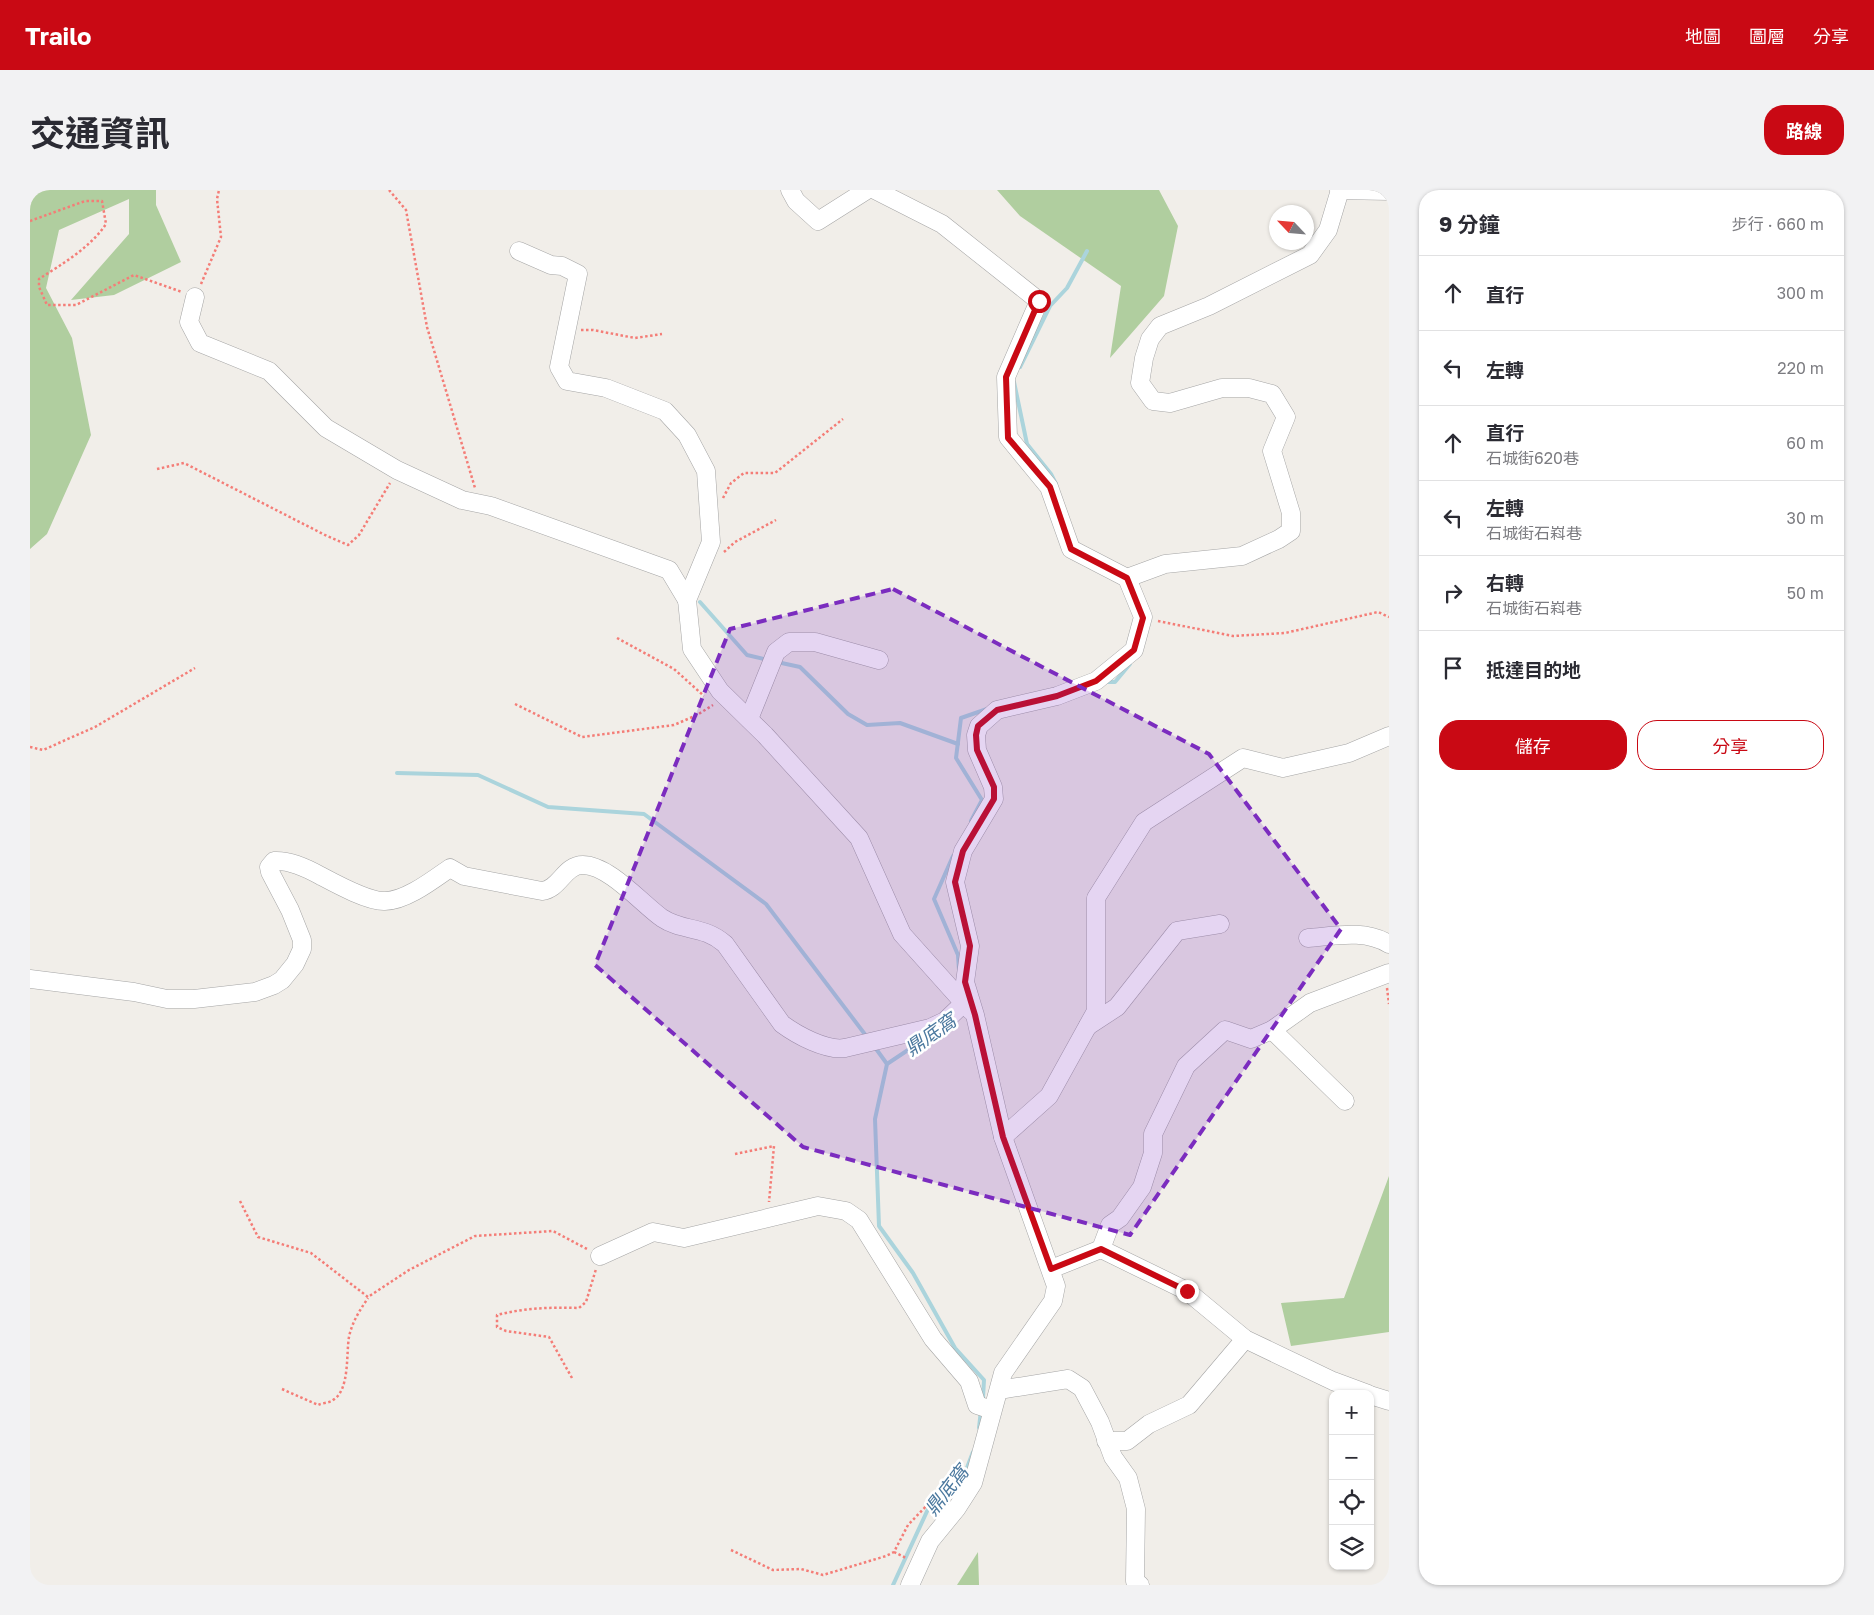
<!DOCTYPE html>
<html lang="zh-TW">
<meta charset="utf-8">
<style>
:root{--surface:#fff;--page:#f2f2f3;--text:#2b2b33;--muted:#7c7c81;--line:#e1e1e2;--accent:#c90914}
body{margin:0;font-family:"Golos Text","Noto Sans TC",sans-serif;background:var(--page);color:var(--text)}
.controls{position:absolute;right:15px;bottom:15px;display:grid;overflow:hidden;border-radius:10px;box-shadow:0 1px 4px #0004}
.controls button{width:45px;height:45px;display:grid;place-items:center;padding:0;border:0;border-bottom:1px solid var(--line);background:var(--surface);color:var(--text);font:25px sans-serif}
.compass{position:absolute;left:1239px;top:15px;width:45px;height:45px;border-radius:50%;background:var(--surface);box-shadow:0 1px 4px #0004;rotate:296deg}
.stop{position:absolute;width:15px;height:15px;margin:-11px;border:4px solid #c90914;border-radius:50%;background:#fff}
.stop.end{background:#c90914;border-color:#fff;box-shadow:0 1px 5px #0008}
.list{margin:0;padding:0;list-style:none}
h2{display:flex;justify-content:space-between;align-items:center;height:65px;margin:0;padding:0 20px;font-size:21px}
h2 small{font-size:16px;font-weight:400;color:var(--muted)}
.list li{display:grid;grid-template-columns:32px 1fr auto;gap:15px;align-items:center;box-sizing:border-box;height:75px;padding:0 20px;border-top:1px solid var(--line)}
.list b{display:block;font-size:19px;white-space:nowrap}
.list p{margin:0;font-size:16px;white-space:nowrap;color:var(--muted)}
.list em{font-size:16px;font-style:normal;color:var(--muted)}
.actions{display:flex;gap:10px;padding:15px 20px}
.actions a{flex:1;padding:11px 0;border:1px solid var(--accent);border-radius:20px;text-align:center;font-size:18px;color:var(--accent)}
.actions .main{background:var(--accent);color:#fff}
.icon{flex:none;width:28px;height:28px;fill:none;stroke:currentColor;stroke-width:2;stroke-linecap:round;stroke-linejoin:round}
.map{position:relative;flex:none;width:1359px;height:1395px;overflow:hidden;border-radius:20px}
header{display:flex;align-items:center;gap:30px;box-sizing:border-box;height:70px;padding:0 25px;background:var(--accent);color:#fff}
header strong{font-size:24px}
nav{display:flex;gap:28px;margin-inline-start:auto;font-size:18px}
.intro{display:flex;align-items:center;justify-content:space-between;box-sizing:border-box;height:120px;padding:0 30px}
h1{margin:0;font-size:35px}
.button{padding:12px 22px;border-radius:20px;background:var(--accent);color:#fff;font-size:18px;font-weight:700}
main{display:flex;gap:30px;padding:0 30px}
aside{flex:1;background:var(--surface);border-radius:20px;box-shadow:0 1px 4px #0004}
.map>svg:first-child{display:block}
</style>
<header>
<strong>Trailo</strong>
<nav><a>地圖</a><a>圖層</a><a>分享</a></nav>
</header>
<div class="intro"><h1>交通資訊</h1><a class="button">路線</a></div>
<main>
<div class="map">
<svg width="1359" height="1395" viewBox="0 0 1359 1395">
<rect width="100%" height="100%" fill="#f1eee9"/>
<g fill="#b0ce9f">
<path d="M0,0H126V15L151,72L84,105L41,110L99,44V9L29,40L16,98L42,148L61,245L17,344L0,359Z"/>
<path d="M967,0H1129L1148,36L1134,106L1080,168L1091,96L990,26Z"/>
<path d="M1359,986V1142L1261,1156L1251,1113L1314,1108Z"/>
<path d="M948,1362L949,1395H927Z"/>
</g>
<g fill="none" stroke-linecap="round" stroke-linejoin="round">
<g stroke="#abd4dc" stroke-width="4">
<path d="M990,177L1020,116L1037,98L1057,61"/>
<path d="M984,192L997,254L1021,284L1026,294"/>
<path d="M670,412L717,465L738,470"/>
<path d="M747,472L770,477L818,524L837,535L870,533L928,554"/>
<path d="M1075,492H1085L1100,474"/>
<path d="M367,583L448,585L518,617L614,624L736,714L837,847"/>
<path d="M941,631L952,610L926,568L931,528L957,519"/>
<path d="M923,666L904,709L928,765L929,780"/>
<path d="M899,846L857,874L845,929L849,1036L883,1083L925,1158L954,1190L953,1208"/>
<path d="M844,856L857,874"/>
<path d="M949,1238L951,1220"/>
<path d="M863,1395L899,1317L935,1283L943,1262"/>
</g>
<defs>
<g id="minor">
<path d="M760,0L766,11L788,31L837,0"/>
<path d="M845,0L912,34L1009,111L976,187L978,247L1019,297L1041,359L1097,388L1113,427L1104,460L1066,491L1027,506L967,520L949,536L946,545L947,560L963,597L964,609L933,661L925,692L940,756L935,792L945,825L973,947L1026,1096L1023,1111L973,1183L943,1293L927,1318L900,1351L880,1395"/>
<path d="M1309,0L1359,1"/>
<path d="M489,61L521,75L532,76L548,84L529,177L537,191L576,198L635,221L657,245L676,281L681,352L657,410L662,459L690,501L735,545L829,648L872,744L941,821"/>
<path d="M165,107L159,132L170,153L239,181L296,238L367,280L432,310L461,316L639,380L657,410"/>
<path d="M1097,388L1135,374L1212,366L1249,349L1261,341V323L1242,261L1256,227L1242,204L1219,198H1192L1140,213L1123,211L1110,193L1114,168L1120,149L1130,136L1179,116L1280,65L1298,40L1310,0"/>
<path d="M719,529L746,462L759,452H785L849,470"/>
<path d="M1278,748C1305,746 1334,739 1359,754"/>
<path d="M0,789L104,802L137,809H164L225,802L244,795L252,790L265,774L272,759V750L260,720L240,682L239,677L244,671C260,670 277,678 291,686C306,694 339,712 355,711C376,711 404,689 420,678L434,686L512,701C530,699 534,675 553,675C579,675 612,714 632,728C653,742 673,735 695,754L752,834C767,845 796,861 815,858L900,838L915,831L934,813"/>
<path d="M1058,836L1087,817L1147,741L1190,734"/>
<path d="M1242,840L1315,911"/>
<path d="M973,947L1019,906L1066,821V708L1114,632L1213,568L1253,578L1319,563L1359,546"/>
<path d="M1071,1059L1080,1035L1090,1028L1112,997L1123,963V944L1156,876L1195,840L1221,849L1242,840L1280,813L1359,783"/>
<path d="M570,1066L623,1042L654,1048L788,1016L816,1021L829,1030L903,1149L939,1191L947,1215L962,1220"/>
<path d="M1021,1079L1071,1059L1157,1101L1215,1149L1303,1191L1338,1204"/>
<path d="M969,1200L1038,1189L1052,1198L1070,1232L1083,1267L1098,1288L1106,1319L1105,1391L1110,1395"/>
<path d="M1340,1205L1359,1211"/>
<path d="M1076,1251H1097L1119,1234L1159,1215L1215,1149"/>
</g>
</defs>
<use href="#minor" stroke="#a5a5a5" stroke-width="19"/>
<g stroke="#f47d77" stroke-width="2.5" stroke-dasharray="2.5 2.5" stroke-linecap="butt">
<path d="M359,0L376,20L397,137L445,298"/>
<path d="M0,31L55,11H72L76,34C60,58 32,74 9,89V97L17,115H46L104,85L152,102"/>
<path d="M171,94L191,47L187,9L189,0"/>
<path d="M551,140H563L605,148L632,144"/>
<path d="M127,279L154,273L297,346L318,355L329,345L360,293"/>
<path d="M693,308L701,293L714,283H745L813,229"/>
<path d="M694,362L705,352L746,330"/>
<path d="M1128,431L1203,446L1255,443L1348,422L1359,427"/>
<path d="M587,448L644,479L674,506"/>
<path d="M485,514L552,547L644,535L667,525L683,515"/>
<path d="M0,557L13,560L65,537L165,478"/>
<path d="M1357,798L1359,814"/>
<path d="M705,964L744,956L739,1012"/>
<path d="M210,1011L228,1047L281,1063L338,1107L379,1080L445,1046L523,1041L557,1059"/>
<path d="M542,1188L519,1147L476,1141L467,1137V1125C494,1118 521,1117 549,1118L556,1112L566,1079"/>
<path d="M252,1199L288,1215C292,1213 299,1213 303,1210C320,1200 316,1164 319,1147C322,1132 330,1120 338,1108"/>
<path d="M701,1360L743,1380L771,1379L793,1385L856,1366L864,1362L878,1335L902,1310L918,1287"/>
<path d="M864,1362L876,1368"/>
</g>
<use href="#minor" stroke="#fff" stroke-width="18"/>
</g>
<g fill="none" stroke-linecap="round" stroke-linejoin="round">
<path stroke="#c90914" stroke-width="6" d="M1009,111L976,187L978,248L1020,297L1041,359L1097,388L1113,428L1104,460L1066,491L1027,506L967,520L948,536L946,545L947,560L964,597V609L933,661L925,692L940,756L935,792L945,825L973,947L1021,1079L1071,1059L1157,1101"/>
</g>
<path fill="#7b2cbf" fill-opacity="0.2" stroke="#7b2cbf" stroke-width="4" stroke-dasharray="10 6" stroke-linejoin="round" d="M863,399L1179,564L1311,739L1100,1045L773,957L565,775L700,439Z"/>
<g text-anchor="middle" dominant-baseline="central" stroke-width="5" stroke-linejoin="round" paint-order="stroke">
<g font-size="19" font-style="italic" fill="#4b789e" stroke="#fff">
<text transform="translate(900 844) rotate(-35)">鼎底窩</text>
<text transform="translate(916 1300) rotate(-52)">鼎底窩</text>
</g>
</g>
</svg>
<div class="controls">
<button>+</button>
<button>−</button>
<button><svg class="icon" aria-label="locate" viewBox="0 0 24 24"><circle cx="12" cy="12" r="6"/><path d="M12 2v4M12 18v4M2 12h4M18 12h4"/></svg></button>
<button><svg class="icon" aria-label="layers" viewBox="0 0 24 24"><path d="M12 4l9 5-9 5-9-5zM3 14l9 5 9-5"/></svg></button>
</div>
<svg class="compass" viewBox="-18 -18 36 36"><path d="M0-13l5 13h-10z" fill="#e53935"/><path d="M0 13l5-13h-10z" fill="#7c7c81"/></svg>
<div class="stop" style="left:1009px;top:111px"></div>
<div class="stop end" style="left:1157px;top:1101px"></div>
</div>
<aside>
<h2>9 分鐘<small>步行 · 660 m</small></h2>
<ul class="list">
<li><svg class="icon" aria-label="ahead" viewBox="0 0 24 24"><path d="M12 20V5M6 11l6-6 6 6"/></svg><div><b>直行</b></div><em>300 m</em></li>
<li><svg class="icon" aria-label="left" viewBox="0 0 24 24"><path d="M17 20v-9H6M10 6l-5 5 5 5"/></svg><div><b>左轉</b></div><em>220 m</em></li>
<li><svg class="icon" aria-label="ahead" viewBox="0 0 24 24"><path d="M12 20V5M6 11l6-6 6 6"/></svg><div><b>直行</b><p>石城街620巷</p></div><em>60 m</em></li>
<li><svg class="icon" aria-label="left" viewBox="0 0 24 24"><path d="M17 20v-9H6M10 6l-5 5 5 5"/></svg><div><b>左轉</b><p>石城街石嵙巷</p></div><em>30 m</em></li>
<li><svg class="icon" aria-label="right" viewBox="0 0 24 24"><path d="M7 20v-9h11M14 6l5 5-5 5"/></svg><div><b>右轉</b><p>石城街石嵙巷</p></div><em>50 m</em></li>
<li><svg class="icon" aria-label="arrive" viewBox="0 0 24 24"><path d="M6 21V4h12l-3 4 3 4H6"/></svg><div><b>抵達目的地</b></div></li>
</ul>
<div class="actions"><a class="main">儲存</a><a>分享</a></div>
</aside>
</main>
